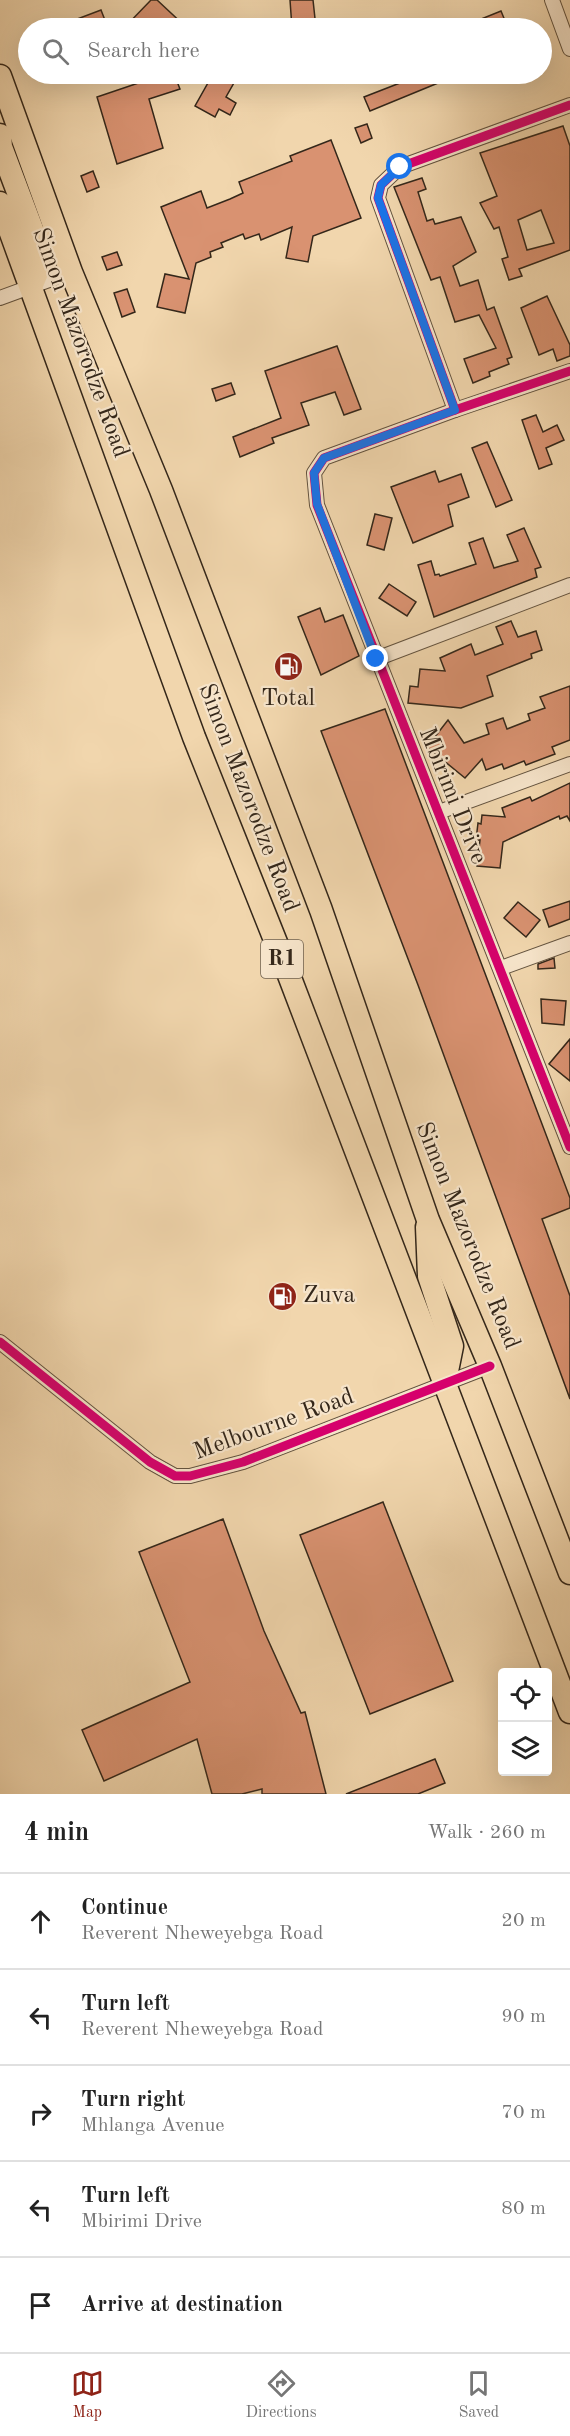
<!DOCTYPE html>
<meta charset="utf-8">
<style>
:root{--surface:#fff;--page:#f2f2f2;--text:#222;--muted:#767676;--line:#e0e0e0;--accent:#8f2418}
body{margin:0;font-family:"Old Standard TT",serif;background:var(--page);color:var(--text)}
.controls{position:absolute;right:18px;bottom:18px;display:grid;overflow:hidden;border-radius:6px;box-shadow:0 6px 24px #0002}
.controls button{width:54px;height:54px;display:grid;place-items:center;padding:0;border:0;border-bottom:2px solid var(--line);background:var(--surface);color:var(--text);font:30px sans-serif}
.stop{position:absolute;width:18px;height:18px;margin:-14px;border:4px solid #1a73e8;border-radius:50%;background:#fff}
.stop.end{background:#1a73e8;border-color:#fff;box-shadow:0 2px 6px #0008}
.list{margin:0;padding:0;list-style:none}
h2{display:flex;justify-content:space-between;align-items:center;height:78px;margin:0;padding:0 24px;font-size:26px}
h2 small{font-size:20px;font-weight:400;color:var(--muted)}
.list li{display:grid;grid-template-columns:39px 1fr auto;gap:18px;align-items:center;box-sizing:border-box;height:96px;padding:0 24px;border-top:2px solid var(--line)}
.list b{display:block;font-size:22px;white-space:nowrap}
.list p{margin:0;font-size:20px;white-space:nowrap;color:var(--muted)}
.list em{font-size:20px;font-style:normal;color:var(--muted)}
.icon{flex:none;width:33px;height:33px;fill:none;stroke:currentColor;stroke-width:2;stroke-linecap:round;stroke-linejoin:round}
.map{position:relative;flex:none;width:570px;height:1794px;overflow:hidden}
.search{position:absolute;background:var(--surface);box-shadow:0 6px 24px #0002;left:18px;right:18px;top:18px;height:66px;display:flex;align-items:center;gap:15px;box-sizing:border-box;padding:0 21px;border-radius:33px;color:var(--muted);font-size:22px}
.sheet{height:558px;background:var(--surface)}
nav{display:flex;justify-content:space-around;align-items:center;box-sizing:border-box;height:84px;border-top:2px solid var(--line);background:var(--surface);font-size:16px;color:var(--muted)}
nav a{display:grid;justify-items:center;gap:3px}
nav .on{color:var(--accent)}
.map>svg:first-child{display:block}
</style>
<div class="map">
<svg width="570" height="1794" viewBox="0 0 570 1794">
<rect width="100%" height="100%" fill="#f1d6ad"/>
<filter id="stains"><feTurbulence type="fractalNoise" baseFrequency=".00333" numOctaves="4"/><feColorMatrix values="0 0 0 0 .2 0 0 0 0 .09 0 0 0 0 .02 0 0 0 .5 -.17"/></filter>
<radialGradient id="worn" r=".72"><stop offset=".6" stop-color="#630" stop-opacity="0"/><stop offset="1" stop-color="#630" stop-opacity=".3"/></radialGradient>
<g fill="#d99271" stroke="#34271a" stroke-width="1.5" fill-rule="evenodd">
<path d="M151,0H157L187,28H124Z"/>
<path d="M290,0H313L316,28H292Z"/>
<path d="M101,10L108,28H57L56,27Z"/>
<path d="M501,11L508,28H459Z"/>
<path d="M165,74H174L180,89L149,99L163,148L117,164L97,97Z"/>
<path d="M213,74H239L226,97L236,103L230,115L219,109L215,117L195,106Z"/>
<path d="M423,74H460L370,111L364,97Z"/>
<path d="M367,124L372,138L361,143L355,128Z"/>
<path d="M563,126L570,146V250L519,269L522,276L509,280L502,259L508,257L499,227L494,229L480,203L497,196L480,153ZM541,210L554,243L527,250L518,220Z"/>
<path d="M331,140L361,218L313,236L308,262L286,258L292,227L261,240L259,234L245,239L243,234L221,243L223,247L210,252L211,257L196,263L185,313L157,307L165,274L189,279L161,207L201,191L207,208L230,199L243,193L239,182L292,161L290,156Z"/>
<path d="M93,171L99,187L87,192L81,176Z"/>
<path d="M422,178L426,189L418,192L427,221L433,219L435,224L461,217L476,252L453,266L460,286L478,280L487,310L494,307L512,357L507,359L509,364L489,372L490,376L473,383L464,359L496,348L479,315L455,322L440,277L431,280L394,187Z"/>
<path d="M117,252L122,265L107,270L102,257Z"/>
<path d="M127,289L135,312L122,317L114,293Z"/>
<path d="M547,296L570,345V356L557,361L553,349L539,355L521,308Z"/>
<path d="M337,346L361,409L344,415L335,392L301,403L309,425L272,438L274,443L240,457L233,437L281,418L265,371Z"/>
<path d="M231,383L235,394L216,401L212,389Z"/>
<path d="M536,415L543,432L557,425L564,440L546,448L552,464L539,469L522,420Z"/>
<path d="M487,442L512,500L496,507L472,448Z"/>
<path d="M435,471L439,482L461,474L469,497L448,505L453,526L413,543L391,487Z"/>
<path d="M375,514L392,518L384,550L367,545Z"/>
<path d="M524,528L541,567L535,569L537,577L434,617L418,565L431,561L435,575L439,574L440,576L476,564L469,543L483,538L494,568L518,561L507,535Z"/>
<path d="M389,584L416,602L407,616L379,598Z"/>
<path d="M320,608L325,622L343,615L359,656L321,675L298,617Z"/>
<path d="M511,621L518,637L536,631L542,650L531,654L532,658L487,676L493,696L461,708L408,703L410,686L418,687L420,669L445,671L440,658L471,644L475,655L503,644L496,627Z"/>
<path d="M570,686V740L552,747L555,754L526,765L524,761L504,769L502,764L486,770L482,759L465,778L427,747L448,720L464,743L489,734L486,724L503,718L507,729L530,720L528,714L545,708L540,697Z"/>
<path d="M385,709L570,1198V1208L542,1219L570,1296V1399L418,985L321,731Z"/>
<path d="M570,783V821L567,816L560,819L559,816L503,842L500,868L477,866L480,840H476L478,823L481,824L482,815L505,817L502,808L530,797L532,801Z"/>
<path d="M570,901V919L549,927L543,910Z"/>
<path d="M518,902L540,920L526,937L504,918Z"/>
<path d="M554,958L555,968L538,969V964Z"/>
<path d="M541,999L566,1001L564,1025L542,1023Z"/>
<path d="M570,1039V1081L549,1064Z"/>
<path d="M383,1502L453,1681L370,1714L300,1535Z"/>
<path d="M223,1519L264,1631L301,1713L305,1712L326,1794H262V1789L242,1794H212L197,1739L104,1781L82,1730L190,1682L139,1552Z"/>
<path d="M435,1759L445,1783L418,1794H346Z"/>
</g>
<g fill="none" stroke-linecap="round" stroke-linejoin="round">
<defs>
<g id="minor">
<path d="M552,0L570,49"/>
<path d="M0,298L71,272"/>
<path d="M570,371L455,410L324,458L314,473L317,505L570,1147"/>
<path d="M455,410L378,198L381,185L400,167L570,105"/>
<path d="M376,659L570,585"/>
<path d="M439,812L570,764"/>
<path d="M501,968L570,943"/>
<path d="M0,1342L150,1462L175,1476H190L243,1462L490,1366"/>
</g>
<g id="trunk">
<path d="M0,76L71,272L161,490L321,910L428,1220L490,1366L570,1573"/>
<path d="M0,135L1,147L38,245V270L31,287"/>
<path d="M0,203L194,737L287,970L570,1712"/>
<path d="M427,1227L429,1276L452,1346L445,1381"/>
</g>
</defs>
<use href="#minor" stroke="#63533f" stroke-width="16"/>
<use href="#trunk" stroke="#34271a" stroke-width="25"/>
<use href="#minor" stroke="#f6e4ca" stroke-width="14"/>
<use href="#trunk" stroke="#f1d6ad" stroke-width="22"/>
<defs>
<g id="cycleway">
<path d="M570,371L455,410L324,458L314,473L317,505L570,1147"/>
<path d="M455,410L378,198L381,185L400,167L570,105"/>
<path d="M0,1342L150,1462L175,1476H190L243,1462L490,1366"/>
</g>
</defs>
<use href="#cycleway" stroke="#f6e4ca" stroke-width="13"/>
<use href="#cycleway" stroke="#d6006c" stroke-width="9"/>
</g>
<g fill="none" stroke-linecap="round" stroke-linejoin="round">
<path stroke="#1a73e8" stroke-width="8" d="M376,659L317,504L314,473L324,458L455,410L378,198L381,185L400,167"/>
</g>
<defs>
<symbol id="fuel-disc" viewBox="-11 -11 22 22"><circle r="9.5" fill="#8f2418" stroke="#f6e4ca"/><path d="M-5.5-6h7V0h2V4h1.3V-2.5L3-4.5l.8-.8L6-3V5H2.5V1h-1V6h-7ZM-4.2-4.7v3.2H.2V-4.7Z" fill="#fff"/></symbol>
</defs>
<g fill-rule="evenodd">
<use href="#fuel-disc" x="272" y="650" width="33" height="33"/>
<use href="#fuel-disc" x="266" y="1280" width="33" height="33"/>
</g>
<g text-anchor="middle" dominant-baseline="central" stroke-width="4.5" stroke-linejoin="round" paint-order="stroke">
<rect fill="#f6e4ca" stroke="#6e604f" stroke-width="1.5" x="261" y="940" width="42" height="38" rx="4.5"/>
<g font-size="22" font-weight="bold" fill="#34271a">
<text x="282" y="959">R1</text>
</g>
<g font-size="24" fill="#34271a" stroke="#f6e4ca">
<text transform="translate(80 343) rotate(70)">Simon Mazorodze Road</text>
<text transform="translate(452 796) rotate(68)">Mbirimi Drive</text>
<text transform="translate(248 798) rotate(69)">Simon Mazorodze Road</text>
<text transform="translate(467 1236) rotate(68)">Simon Mazorodze Road</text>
<text transform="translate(274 1425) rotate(-20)">Melbourne Road</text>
</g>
<g font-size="24" fill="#34271a" stroke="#f6e4ca">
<text x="288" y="699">Total</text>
<text x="303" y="1296" text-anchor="start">Zuva</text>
</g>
</g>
<rect width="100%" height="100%" filter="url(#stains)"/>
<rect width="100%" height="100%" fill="url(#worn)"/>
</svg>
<div class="controls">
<button><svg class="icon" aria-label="locate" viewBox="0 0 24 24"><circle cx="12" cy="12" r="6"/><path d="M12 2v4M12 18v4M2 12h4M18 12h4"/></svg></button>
<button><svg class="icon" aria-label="layers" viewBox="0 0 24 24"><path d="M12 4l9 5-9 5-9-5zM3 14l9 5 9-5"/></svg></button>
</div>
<div class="stop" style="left:400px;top:167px"></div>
<div class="stop end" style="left:376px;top:659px"></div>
<div class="search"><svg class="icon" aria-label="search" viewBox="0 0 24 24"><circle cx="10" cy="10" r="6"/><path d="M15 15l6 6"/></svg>Search here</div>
</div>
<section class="sheet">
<h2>4 min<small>Walk · 260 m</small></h2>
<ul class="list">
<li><svg class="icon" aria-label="ahead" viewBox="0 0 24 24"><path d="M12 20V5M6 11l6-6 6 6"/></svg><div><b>Continue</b><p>Reverent Nheweyebga Road</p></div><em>20 m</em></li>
<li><svg class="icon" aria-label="left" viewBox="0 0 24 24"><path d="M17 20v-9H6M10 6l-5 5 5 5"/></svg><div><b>Turn left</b><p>Reverent Nheweyebga Road</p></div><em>90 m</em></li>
<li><svg class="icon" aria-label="right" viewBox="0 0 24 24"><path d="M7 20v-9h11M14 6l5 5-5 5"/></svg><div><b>Turn right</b><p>Mhlanga Avenue</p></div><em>70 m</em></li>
<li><svg class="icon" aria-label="left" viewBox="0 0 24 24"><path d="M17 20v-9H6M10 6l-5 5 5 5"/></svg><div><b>Turn left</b><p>Mbirimi Drive</p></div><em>80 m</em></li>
<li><svg class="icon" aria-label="arrive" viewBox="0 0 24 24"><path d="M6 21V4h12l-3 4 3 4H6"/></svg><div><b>Arrive at destination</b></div></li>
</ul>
</section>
<nav>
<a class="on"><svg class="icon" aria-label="map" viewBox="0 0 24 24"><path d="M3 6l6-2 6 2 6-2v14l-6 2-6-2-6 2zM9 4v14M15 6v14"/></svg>Map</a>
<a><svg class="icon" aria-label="directions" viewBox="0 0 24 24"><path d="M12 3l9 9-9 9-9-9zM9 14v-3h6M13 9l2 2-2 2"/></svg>Directions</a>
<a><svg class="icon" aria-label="saved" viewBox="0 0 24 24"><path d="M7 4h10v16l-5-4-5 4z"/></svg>Saved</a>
</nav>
